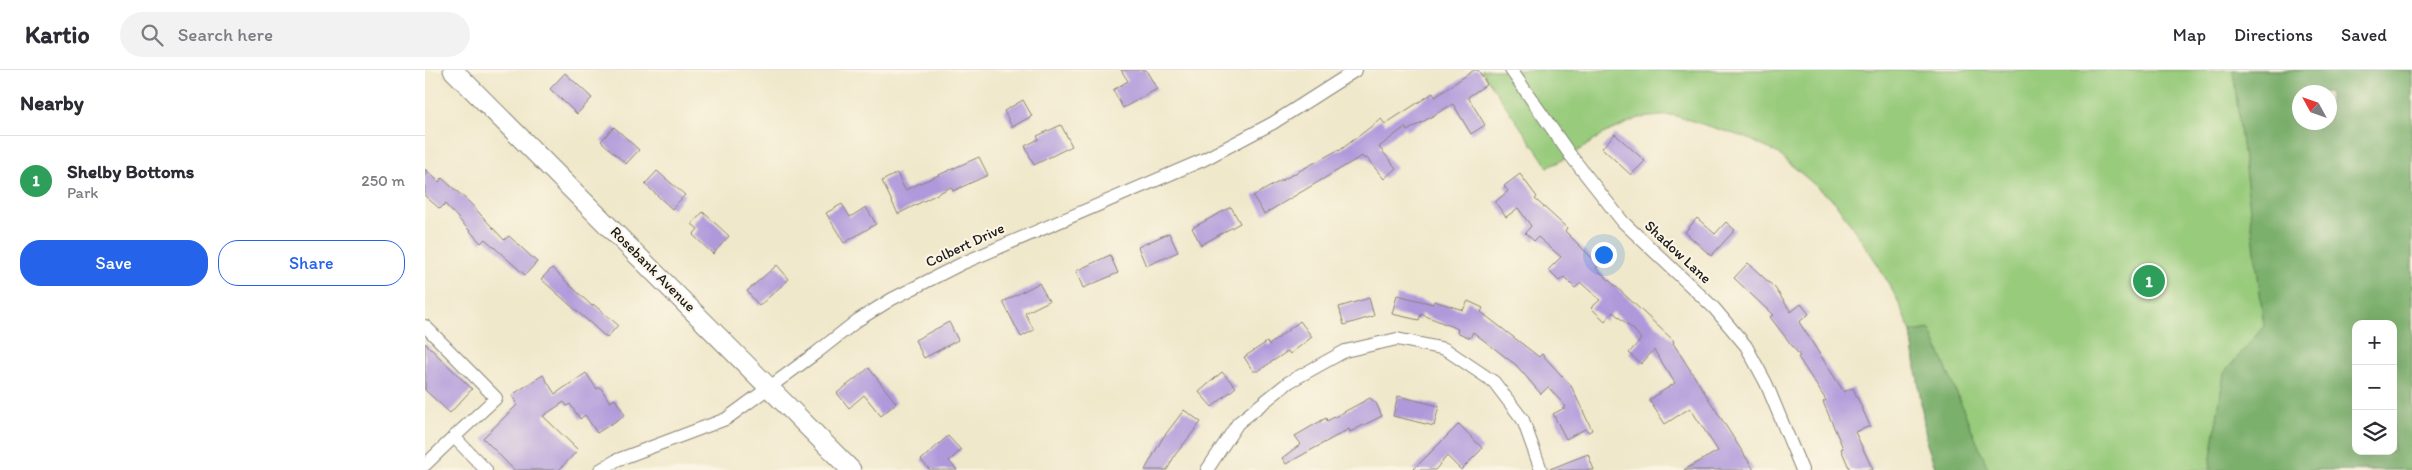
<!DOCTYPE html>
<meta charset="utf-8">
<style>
:root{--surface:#fff;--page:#f2f2f3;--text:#2b2b33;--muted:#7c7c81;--line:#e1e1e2;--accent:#2563eb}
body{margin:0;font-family:Itim,sans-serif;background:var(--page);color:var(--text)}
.controls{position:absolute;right:15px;bottom:15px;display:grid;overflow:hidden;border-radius:10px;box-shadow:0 5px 20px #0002}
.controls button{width:45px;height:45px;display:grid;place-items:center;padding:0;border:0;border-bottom:1px solid var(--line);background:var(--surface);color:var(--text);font:25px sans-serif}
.compass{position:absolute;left:1867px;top:15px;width:45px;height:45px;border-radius:50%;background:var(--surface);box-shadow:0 5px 20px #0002;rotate:310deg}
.you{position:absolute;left:1178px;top:184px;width:18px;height:18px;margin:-12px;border:4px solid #fff;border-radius:50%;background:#1a73e8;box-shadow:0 0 0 8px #1a73e833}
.badge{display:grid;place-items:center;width:32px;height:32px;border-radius:50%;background:var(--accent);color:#fff;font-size:16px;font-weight:700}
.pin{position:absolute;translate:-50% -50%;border:2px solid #fff;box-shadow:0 1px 5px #0006}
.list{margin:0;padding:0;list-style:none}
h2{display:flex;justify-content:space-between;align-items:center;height:65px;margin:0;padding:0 20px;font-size:21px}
h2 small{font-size:16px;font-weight:400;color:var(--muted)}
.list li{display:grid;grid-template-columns:32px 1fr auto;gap:15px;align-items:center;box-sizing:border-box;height:90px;padding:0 20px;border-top:1px solid var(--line)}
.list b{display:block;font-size:19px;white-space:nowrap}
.list p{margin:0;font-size:16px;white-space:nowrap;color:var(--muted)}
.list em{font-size:16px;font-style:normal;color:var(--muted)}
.actions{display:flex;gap:10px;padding:15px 20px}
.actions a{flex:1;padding:11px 0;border:1px solid var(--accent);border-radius:20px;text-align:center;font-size:18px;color:var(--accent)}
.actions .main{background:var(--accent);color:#fff}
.icon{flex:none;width:28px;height:28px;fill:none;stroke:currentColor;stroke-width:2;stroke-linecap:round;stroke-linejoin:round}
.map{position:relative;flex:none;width:1987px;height:400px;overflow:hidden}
header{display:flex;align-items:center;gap:30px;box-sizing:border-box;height:70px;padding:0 25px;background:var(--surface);border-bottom:1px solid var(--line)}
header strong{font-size:24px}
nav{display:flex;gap:28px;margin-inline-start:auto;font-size:18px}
.search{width:350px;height:45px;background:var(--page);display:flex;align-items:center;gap:12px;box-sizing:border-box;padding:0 18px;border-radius:28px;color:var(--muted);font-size:19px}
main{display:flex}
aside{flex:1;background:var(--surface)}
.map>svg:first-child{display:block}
</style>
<header>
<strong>Kartio</strong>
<div class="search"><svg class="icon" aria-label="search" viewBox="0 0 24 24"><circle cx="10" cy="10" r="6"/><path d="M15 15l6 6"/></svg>Search here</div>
<nav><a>Map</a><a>Directions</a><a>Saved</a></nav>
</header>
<main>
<aside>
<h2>Nearby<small></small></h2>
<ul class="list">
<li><span class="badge" style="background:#2e9e5b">1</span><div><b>Shelby Bottoms</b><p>Park</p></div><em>250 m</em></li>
</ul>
<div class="actions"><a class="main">Save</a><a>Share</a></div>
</aside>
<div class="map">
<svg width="1987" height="400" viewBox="0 0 1987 400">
<rect width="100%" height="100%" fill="#fcf5e5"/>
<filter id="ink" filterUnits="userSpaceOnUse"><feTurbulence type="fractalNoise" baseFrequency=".02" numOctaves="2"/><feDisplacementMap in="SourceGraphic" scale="10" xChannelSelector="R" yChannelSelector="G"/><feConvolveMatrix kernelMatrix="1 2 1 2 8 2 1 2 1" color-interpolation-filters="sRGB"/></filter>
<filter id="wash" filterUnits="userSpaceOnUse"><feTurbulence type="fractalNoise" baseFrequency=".0096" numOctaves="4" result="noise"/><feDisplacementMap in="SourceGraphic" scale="20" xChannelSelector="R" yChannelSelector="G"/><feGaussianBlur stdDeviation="1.12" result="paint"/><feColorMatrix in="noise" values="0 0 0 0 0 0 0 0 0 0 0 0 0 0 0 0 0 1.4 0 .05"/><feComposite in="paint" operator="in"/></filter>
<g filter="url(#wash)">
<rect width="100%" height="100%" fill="#f0e8cb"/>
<path fill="#98cb7c" stroke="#5a744c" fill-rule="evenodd" d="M1056,0H1987V400H1511L1502,374L1486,262L1472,229L1452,193L1410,132L1352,83L1322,68L1248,45L1214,48L1178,64L1146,86L1123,97ZM1874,22H1904V52H1874ZM1931,254H1968V381H1931Z"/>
<g fill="#7aaf6c" stroke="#4b6644" fill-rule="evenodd">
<path d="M1808,0H1987V400H1784L1799,303L1839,256ZM1874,22H1904V52H1874ZM1931,254H1968V381H1931Z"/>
<path d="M1505,259L1556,382L1564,400H1511L1502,374L1486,262Z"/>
</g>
<g id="blocks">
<g fill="#b099db">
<path d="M696,0H721L732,19L698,38L688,20L703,11Z"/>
<path d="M1049,0H1053L1062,14L1043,27L1060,55L1046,64L1028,34L982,61L980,57L954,77L971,98L959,109L941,87L939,89L937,86L839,144L828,126L913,80L914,81L956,49L960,54L1008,23L1010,27Z"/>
<path d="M140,3L167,28L152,44L125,19Z"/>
<path d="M598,30L607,46L587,57L579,41Z"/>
<path d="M636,55L647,76L609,95L600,76L614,69L612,66Z"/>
<path d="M189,57L214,80L201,94L176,71Z"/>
<path d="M1190,64L1220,91L1206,105L1177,78Z"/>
<path d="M554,87L563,105L528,121L526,117L473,144L457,111L472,103L480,120Z"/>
<path d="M0,99L14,112L17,108L45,133L79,170L84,166L112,192L100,205L60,169L56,173L20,134L15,139L0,126Z"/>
<path d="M232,101L260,125L247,139L220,114Z"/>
<path d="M1095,104L1112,127L1110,129L1142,158L1140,161L1174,195L1171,198L1249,271L1248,273L1329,400H1259L1293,381L1265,338L1240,354L1224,330L1250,313L1229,280L1216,294L1204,283L1216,269L1210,261L1188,242L1180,251L1166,238L1175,230L1156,213L1150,218L1139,207L1134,211L1123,200L1136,187L1113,167L1109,171L1100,163L1106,156L1093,138L1081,147L1070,132L1083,121L1079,116Z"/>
<path d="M417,134L425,147L441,137L451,154L419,173L401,143Z"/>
<path d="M806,137L815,153L776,175L767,158Z"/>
<path d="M278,142L304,166L288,184L268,165L273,159L267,154Z"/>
<path d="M1272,148L1290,164L1301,152L1310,160L1286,186L1260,162Z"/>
<path d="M744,163L753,182L721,196L713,177Z"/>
<path d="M685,185L693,203L658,218L651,201Z"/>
<path d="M1323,193L1350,218L1366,242L1376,234L1384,244L1374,252L1419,322L1428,318L1445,356L1430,362L1448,400H1425L1416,379L1418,378L1398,332L1401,330L1373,287L1375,286L1345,247L1348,245L1309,208Z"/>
<path d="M352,195L364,209L334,236L322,221Z"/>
<path d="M127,198L167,236L168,234L193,255L182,268L116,209Z"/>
<path d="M614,213L624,231L600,243L609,260L596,267L578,232Z"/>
<path d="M972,225L1008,234L1009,231L1038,240L1043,231L1058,238L1056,242L1114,287L1117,284L1146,316L1167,360L1164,362L1160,359L1141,369L1128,344L1141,337L1123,317L1116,324L1091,295L1048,262L1045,268L1032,262L1033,259L996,244L994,250L967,244Z"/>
<path d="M944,228L949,246L919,255L914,237Z"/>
<path d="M875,251L887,267L865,284L863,281L833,301H828L819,287L842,272L844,275Z"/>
<path d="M524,252L533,270L499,288L490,270Z"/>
<path d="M0,273L47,319L25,343L0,320Z"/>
<path d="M444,298L471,333L456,346L439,325L424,338L412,323Z"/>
<path d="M797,302L811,317L787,337L774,322Z"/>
<path d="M161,303L172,319L175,317L185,332L190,329L200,345L172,363L160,345L155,349L145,334L142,336L139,332L118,346L153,380L134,400H89L58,368L92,335L87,325L118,305L130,324Z"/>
<path d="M973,326L1014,336L1009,356L968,346Z"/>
<path d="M945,328L951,333L957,346L925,362L924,359L861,394L857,388L876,374L870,366L901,348L902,351Z"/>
<path d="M759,340L776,352L750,385L742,400H720L737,369Z"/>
<path d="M1034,354L1057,378L1056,380L1036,400L1022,386L1010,400H988Z"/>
<path d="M523,366L536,380L524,391L532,400H505L496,390Z"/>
<path d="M1163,384L1169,400H1125V399Z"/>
</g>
</g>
</g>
<g filter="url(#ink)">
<use href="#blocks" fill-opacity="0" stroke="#868274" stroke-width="1"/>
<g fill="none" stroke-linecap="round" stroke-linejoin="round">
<defs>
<g id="street">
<path d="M1086,0L1146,86L1198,152L1289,238L1321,276L1341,313L1377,400"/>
<path d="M0,256L71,328L29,367"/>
<path d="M0,395L29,367L61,400"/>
<path d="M175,400L192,390L301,349L391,283L433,250L467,229L538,193L778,90L848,53L931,0"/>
<path d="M782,400L813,353L864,312L920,281L972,269L1020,279L1069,312L1098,350L1116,400"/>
</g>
<path id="secondary" d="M28,0L426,400"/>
</defs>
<use href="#street" stroke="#868274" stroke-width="14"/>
<use href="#secondary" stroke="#868274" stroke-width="21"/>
<use href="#street" stroke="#fff" stroke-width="12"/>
<use href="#secondary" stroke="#fff" stroke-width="19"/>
</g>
</g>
<g text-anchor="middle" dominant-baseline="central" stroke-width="4" stroke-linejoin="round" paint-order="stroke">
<g font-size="15" fill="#1c1c1c" stroke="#fcf5e5">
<text transform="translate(540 175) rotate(-25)">Colbert Drive</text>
<text transform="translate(1253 182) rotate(43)">Shadow Lane</text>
<text transform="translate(228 199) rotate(45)">Rosebank Avenue</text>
</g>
</g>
</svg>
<div class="controls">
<button>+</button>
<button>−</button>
<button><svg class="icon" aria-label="layers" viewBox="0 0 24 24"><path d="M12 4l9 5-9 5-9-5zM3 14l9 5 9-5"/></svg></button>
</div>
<svg class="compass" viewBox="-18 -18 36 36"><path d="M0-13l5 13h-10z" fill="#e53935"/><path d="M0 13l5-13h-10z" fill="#7c7c81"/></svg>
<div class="you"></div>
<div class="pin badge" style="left:1724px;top:211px;background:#2e9e5b">1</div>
</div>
</main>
